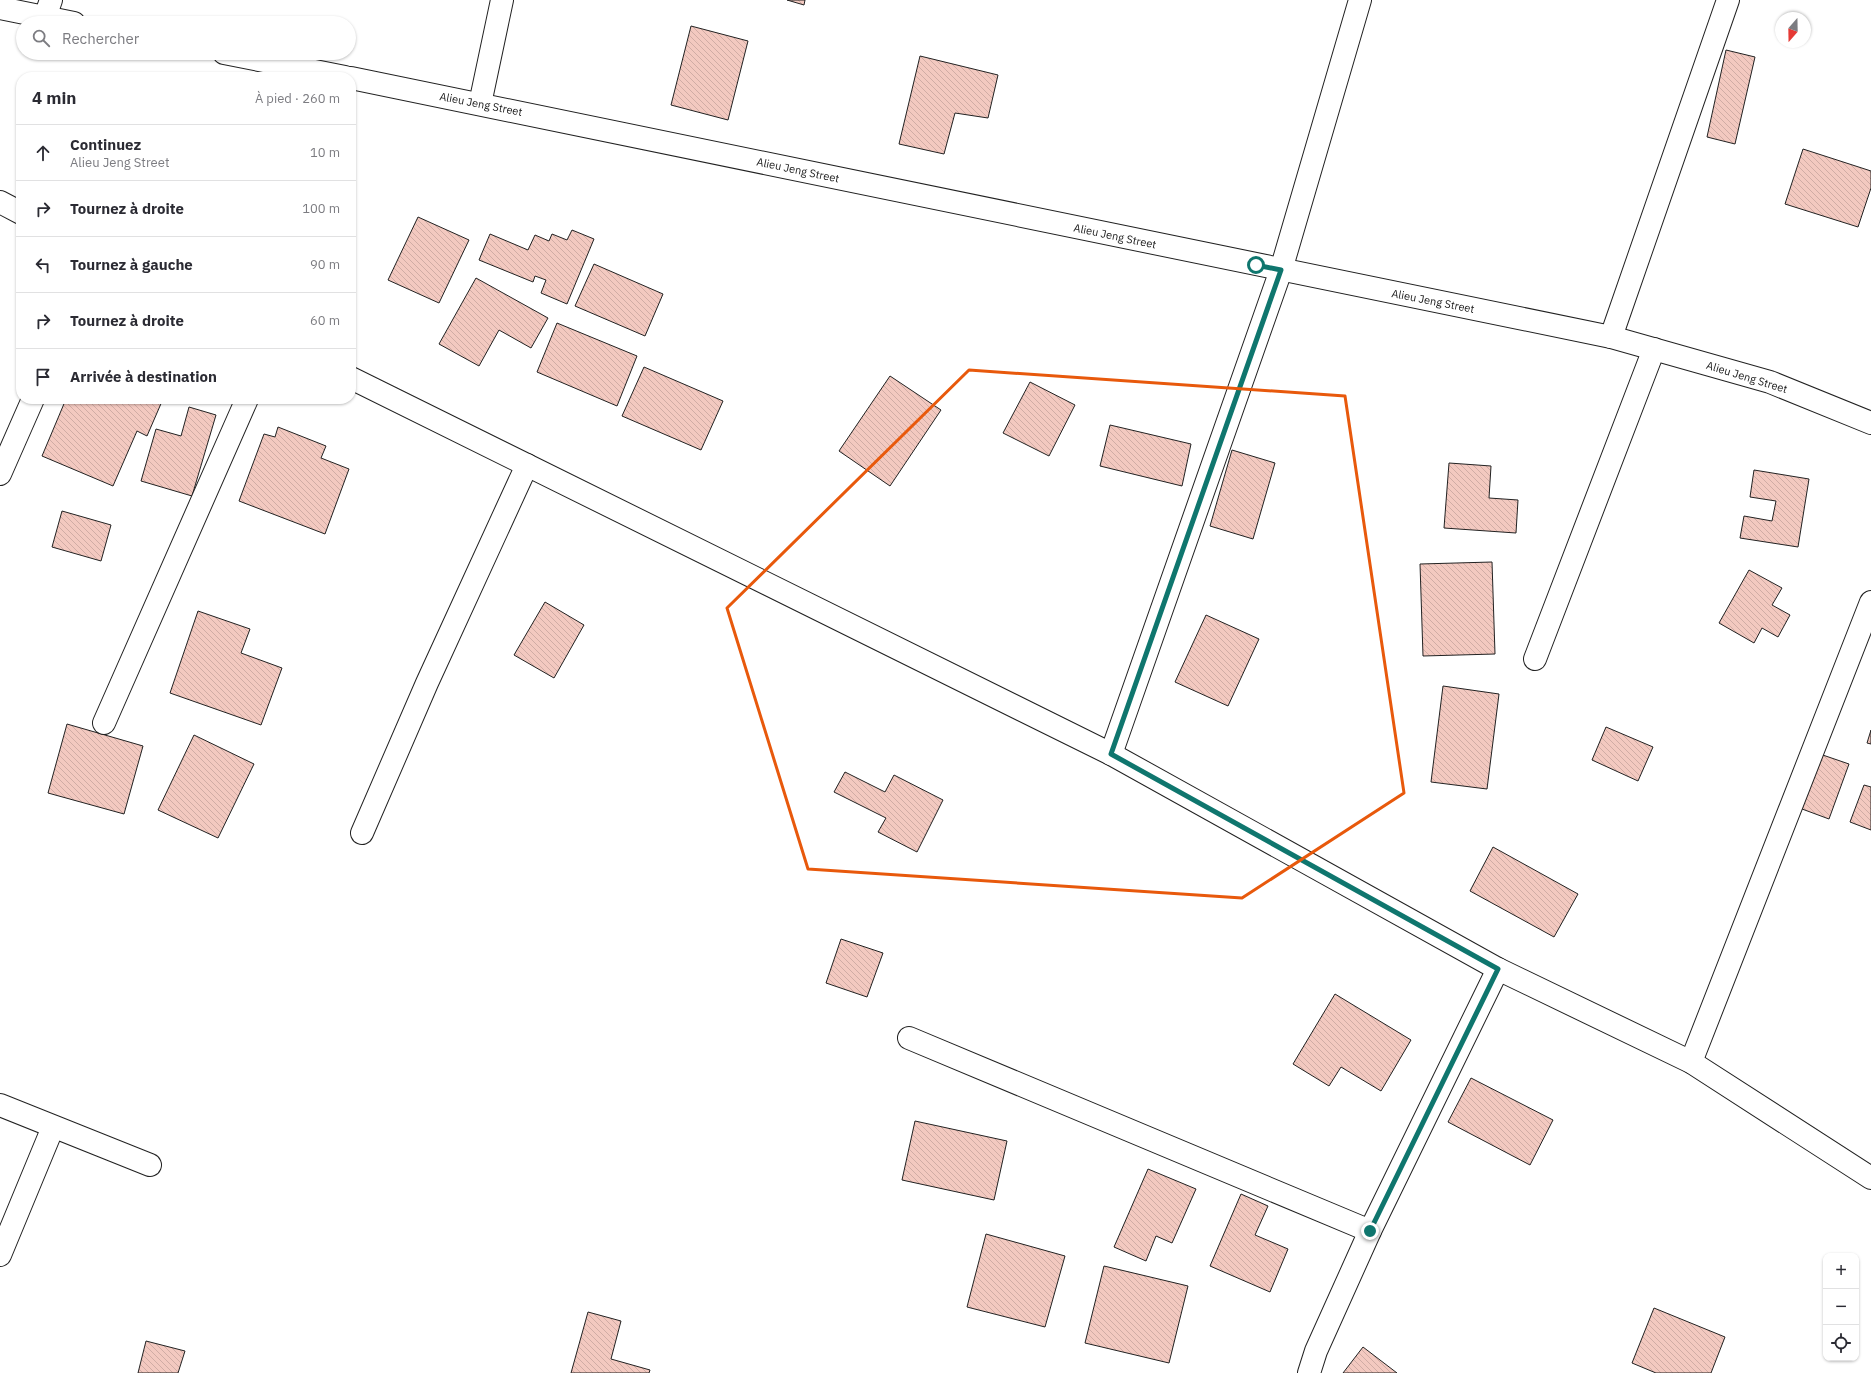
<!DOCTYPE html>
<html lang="fr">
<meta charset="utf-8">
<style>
:root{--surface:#fff;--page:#f7f7f7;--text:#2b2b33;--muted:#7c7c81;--line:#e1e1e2}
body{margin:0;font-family:"IBM Plex Sans",sans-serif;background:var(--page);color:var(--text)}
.controls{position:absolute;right:12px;bottom:12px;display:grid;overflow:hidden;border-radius:8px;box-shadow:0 1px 3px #0004}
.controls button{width:36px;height:36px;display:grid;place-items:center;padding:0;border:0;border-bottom:1px solid var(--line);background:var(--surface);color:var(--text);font:20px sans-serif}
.compass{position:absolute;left:1775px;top:12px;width:36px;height:36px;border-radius:50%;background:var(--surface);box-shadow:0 1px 3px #0004;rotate:200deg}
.stop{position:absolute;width:12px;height:12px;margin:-9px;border:3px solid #0f766e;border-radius:50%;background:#fff}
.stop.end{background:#0f766e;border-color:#fff;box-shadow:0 1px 4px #0008}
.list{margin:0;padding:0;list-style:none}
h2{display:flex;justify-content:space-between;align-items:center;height:52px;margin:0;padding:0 16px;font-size:17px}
h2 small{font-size:13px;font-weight:400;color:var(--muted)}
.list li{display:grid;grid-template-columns:26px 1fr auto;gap:12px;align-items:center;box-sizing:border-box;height:56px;padding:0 16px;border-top:1px solid var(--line)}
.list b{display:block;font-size:15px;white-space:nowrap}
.list p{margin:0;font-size:13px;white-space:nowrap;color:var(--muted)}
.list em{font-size:13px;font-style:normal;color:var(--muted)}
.icon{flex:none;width:22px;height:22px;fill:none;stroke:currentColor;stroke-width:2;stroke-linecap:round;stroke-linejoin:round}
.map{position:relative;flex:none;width:1871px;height:1373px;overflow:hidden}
.search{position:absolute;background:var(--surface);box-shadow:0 1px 3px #0004;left:16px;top:16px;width:340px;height:44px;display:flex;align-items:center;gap:10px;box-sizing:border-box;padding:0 14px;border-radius:22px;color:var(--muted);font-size:15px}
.panel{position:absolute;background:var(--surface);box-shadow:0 1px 3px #0004;left:16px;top:72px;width:340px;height:332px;border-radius:16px}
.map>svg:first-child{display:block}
</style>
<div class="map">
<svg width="1871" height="1373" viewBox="0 0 1871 1373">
<defs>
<pattern id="building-back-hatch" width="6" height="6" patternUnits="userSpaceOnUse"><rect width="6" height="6" fill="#f3c9c0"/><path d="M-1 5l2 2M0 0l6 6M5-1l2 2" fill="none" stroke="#d0aca5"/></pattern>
</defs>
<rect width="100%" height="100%" fill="#fff"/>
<g fill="url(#building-back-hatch)" stroke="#222">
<path d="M787,0H805L804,5Z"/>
<path d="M691,26L748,41L728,120L671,105Z"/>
<path d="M1726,50L1755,57L1735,144L1707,137Z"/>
<path d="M920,56L998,75L988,118L955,113L944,154L899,144Z"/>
<path d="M1803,149L1871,171V188L1858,227L1785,204Z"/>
<path d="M418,217L469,240L439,303L388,280Z"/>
<path d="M572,230L594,239L567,304L541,293L546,280L535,276L533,282L479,260L490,234L528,250L535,235L549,241L552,234L567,240Z"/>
<path d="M594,264L663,294L645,336L575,306Z"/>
<path d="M476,278L548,318L531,348L499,330L479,366L439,344Z"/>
<path d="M557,323L637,356L617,406L537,372Z"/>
<path d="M644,367L723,401L701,450L622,416Z"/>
<path d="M890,376L941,410L890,486L839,451Z"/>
<path d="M1030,382L1075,405L1049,456L1003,433Z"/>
<path d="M66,399H163L147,436L137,431L113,486L42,456Z"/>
<path d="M189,407L216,415L192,496L141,481L156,429L181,436Z"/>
<path d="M1110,425L1191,444L1182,486L1100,466Z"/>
<path d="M278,427L326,446L321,458L349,469L325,534L239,501L264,434L275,437Z"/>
<path d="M1232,450L1275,463L1253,539L1210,526Z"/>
<path d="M1449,463L1491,466L1489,498L1518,500L1516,533L1444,528Z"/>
<path d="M1754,470L1809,479L1798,547L1740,538L1744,516L1772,521L1776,501L1750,497Z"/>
<path d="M62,511L111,525L101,561L52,547Z"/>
<path d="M1492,562L1495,654L1423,656L1420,564Z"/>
<path d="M1749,570L1782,588L1772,605L1790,615L1778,637L1762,628L1754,643L1719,623Z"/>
<path d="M545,602L584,625L554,678L514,655Z"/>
<path d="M198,611L250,629L241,653L282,668L261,725L170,693Z"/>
<path d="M1206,615L1259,639L1228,706L1175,682Z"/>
<path d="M1443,686L1499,694L1487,789L1431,782Z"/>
<path d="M67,724L143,746L124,814L48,793Z"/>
<path d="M1606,727L1653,747L1638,781L1592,760Z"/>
<path d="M1871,730V744L1867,743Z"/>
<path d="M194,735L254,764L218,838L158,810Z"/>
<path d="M1814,752L1849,764L1829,819L1794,806Z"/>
<path d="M845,772L885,792L894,775L943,800L917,852L878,832L886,818L834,792Z"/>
<path d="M1864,785L1871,787V830L1850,822Z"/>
<path d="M1493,847L1578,894L1554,937L1470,891Z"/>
<path d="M841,939L883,953L867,997L826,983Z"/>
<path d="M1335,994L1411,1040L1381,1091L1341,1067L1329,1086L1293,1064Z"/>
<path d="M1471,1078L1553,1120L1530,1165L1448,1122Z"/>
<path d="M915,1121L1007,1141L994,1200L902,1180Z"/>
<path d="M1148,1169L1196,1189L1172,1243L1156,1236L1146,1261L1114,1247Z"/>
<path d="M1241,1194L1268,1206L1255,1235L1288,1249L1270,1292L1210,1266Z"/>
<path d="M986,1234L1065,1256L1045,1327L967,1307Z"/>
<path d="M1104,1266L1188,1286L1169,1363L1085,1343Z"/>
<path d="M1654,1308L1725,1337L1711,1373H1656L1632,1363Z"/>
<path d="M588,1312L621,1321L611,1359L650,1370L649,1373H571Z"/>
<path d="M146,1341L185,1351L178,1373H138Z"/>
<path d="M1363,1347L1397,1373H1343Z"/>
</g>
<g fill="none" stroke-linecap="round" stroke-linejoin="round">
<defs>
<g id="minor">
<path d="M0,8L74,23"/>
<path d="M45,17L51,0"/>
<path d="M224,53L345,77"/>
<path d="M351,78L1611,337L1770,382L1871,423"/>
<path d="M480,104L502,0"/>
<path d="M0,202L21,213"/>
<path d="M1611,337L1728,0"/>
<path d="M351,378L1111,754L1498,969L1691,1062L1871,1178"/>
<path d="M0,474L33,399"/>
<path d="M1535,659L1654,349"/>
<path d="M104,723L247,399"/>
<path d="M1111,754L1281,270L1360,0"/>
<path d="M362,833L427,683L527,465"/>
<path d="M909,1038L1370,1231"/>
<path d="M1691,1062L1871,602"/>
<path d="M0,1105L150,1165"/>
<path d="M0,1255L53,1127"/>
<path d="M1309,1373L1316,1351L1370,1231L1498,969"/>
</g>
</defs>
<use href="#minor" stroke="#222" stroke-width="24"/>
<use href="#minor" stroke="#fff" stroke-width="22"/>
</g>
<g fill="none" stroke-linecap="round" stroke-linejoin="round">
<path stroke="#0f766e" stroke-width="5" d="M1256,265L1281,270L1111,754L1498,969L1370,1231"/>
</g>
<path fill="none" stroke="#e8590c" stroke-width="3" stroke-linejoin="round" d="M969,370L1345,396L1404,793L1242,898L808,869L727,608Z"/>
<g text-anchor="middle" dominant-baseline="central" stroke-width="3" stroke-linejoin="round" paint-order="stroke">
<g font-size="11" fill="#222" stroke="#fff">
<text transform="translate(481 104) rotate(11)">Alieu Jeng Street</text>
<text transform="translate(798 170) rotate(12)">Alieu Jeng Street</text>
<text transform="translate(1115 236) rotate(12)">Alieu Jeng Street</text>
<text transform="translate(1433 301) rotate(11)">Alieu Jeng Street</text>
<text transform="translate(1747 377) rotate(17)">Alieu Jeng Street</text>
</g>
</g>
</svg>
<div class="controls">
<button>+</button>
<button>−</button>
<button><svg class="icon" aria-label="locate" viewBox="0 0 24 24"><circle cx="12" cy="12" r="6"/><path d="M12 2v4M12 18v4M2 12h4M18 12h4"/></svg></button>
</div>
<svg class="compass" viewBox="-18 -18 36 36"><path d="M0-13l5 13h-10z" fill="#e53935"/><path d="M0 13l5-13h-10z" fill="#7c7c81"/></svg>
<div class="stop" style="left:1256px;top:265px"></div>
<div class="stop end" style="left:1370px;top:1231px"></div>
<div class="search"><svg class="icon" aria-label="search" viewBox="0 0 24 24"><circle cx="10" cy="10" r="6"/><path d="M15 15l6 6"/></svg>Rechercher</div>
<section class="panel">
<h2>4 min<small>À pied · 260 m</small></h2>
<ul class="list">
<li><svg class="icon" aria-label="ahead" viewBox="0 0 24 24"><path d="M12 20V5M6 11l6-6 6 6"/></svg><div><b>Continuez</b><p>Alieu Jeng Street</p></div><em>10 m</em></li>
<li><svg class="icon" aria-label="right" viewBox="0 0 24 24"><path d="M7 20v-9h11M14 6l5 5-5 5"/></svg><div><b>Tournez à droite</b></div><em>100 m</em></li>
<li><svg class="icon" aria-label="left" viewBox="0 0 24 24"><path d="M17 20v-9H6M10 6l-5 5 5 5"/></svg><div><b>Tournez à gauche</b></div><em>90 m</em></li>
<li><svg class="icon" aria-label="right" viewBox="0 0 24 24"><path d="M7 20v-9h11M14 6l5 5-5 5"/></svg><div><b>Tournez à droite</b></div><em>60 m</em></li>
<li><svg class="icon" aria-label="arrive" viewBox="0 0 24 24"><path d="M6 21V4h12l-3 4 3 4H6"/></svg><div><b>Arrivée à destination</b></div></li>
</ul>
</section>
</div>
